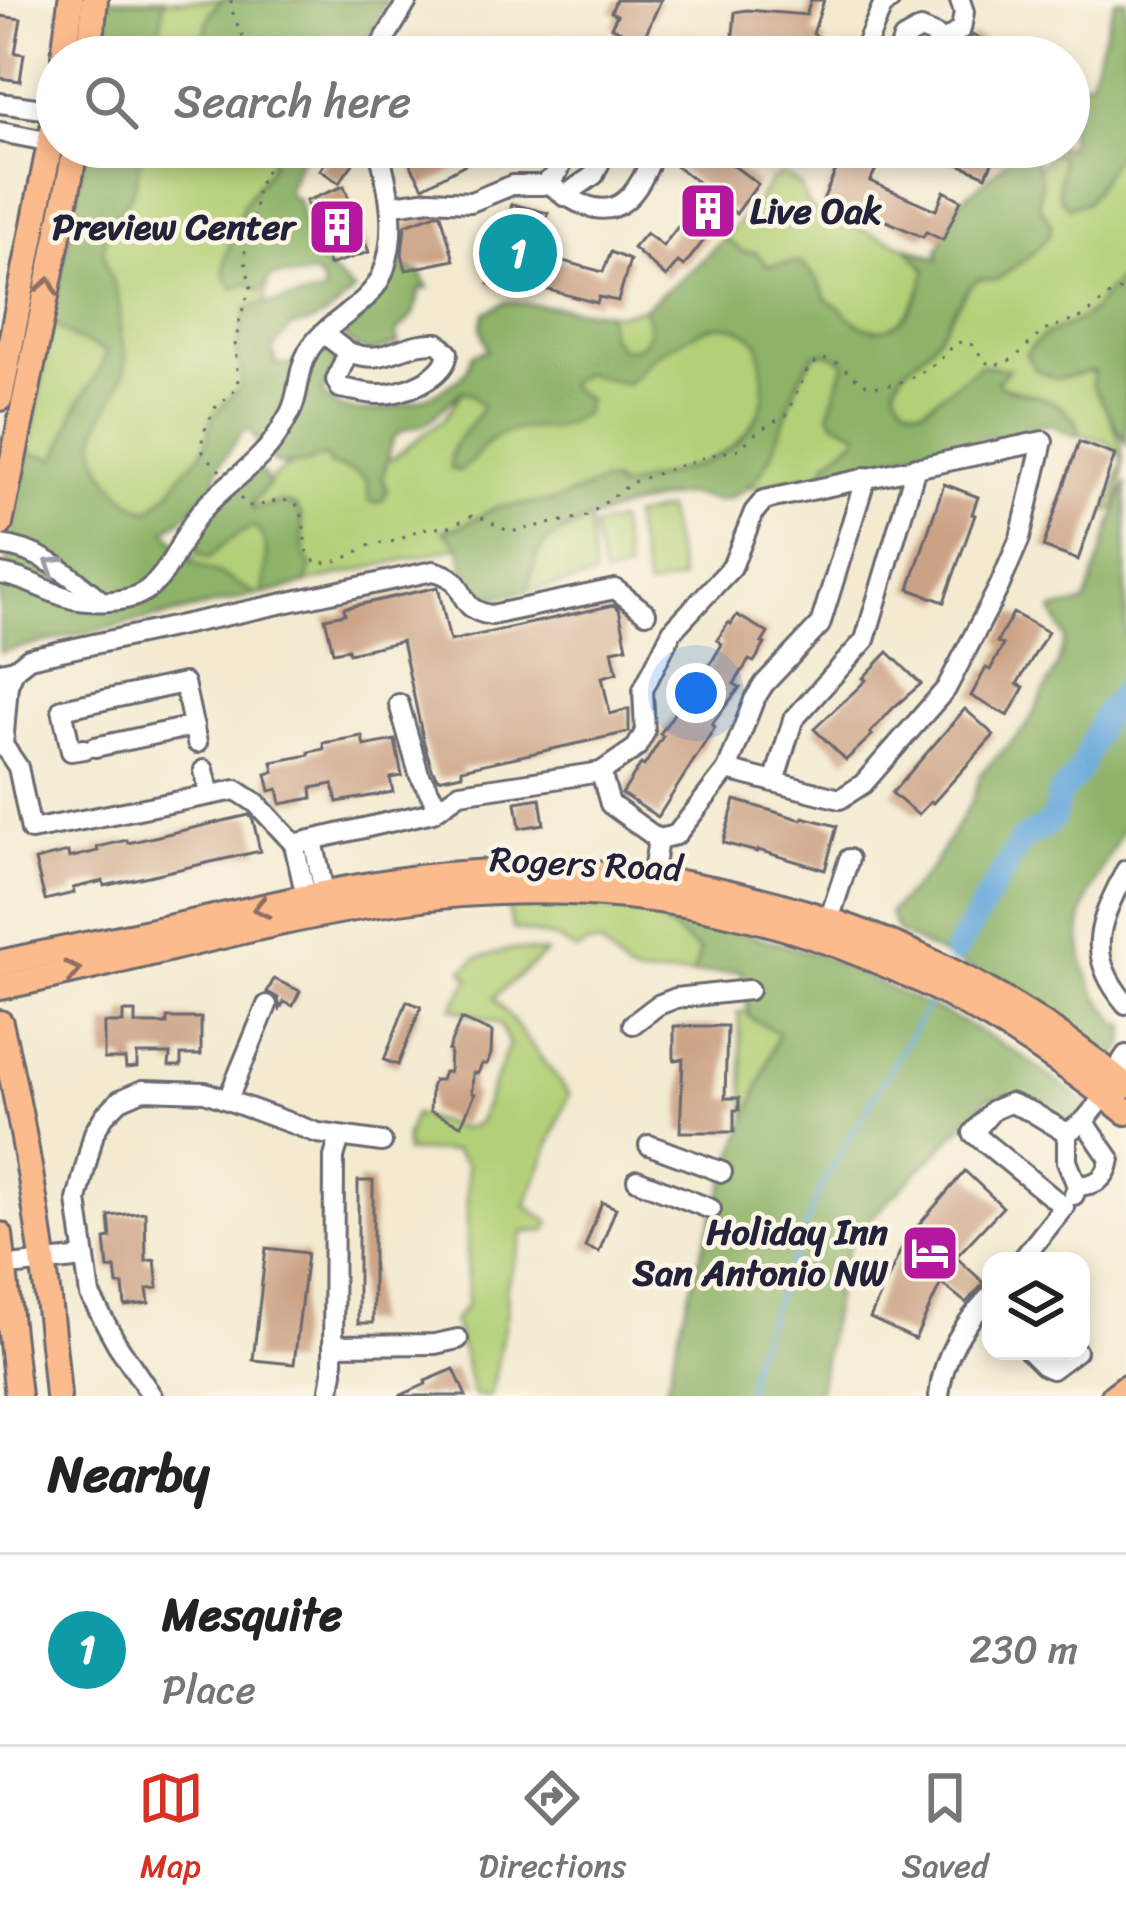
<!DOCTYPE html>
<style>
:root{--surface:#fff;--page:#f2f2f2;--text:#222;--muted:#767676;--line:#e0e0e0;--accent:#d93025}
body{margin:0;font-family:Sriracha,sans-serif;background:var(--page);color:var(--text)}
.controls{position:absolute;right:36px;bottom:36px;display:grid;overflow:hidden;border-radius:24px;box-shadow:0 6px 18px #0003}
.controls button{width:108px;height:108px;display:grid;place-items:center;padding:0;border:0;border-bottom:3px solid var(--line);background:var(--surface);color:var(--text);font:60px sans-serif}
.you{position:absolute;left:696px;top:693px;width:42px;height:42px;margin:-30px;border:9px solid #fff;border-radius:50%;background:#1a73e8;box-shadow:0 0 0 18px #1a73e833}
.badge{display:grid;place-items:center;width:78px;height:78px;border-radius:50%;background:var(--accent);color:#fff;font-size:39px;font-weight:700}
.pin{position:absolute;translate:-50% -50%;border:6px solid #fff;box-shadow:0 3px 12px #0006}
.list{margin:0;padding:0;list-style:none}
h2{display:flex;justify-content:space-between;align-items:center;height:156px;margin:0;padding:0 48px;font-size:51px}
h2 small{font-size:39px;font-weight:400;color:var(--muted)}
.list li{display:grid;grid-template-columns:78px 1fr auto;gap:36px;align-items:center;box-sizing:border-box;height:192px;padding:0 48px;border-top:3px solid var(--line)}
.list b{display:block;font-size:45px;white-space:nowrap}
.list p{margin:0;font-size:39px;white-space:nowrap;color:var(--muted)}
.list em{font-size:39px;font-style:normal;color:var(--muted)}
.icon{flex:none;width:66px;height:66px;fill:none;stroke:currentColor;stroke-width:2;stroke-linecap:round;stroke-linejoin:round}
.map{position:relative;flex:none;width:1126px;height:1396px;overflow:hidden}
.search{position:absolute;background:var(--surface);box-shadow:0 6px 18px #0003;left:36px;right:36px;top:36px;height:132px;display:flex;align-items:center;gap:30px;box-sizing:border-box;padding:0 42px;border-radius:66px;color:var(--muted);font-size:45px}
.sheet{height:348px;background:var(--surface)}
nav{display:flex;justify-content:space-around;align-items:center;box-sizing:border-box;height:168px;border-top:3px solid var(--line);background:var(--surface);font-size:33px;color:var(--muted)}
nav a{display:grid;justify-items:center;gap:6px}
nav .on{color:var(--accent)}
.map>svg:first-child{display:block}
</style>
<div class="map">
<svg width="1126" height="1396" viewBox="0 0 1126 1396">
<rect width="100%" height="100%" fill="#fcf5e5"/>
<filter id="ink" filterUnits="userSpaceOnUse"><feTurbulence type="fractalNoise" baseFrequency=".00833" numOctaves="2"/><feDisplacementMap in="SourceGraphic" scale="24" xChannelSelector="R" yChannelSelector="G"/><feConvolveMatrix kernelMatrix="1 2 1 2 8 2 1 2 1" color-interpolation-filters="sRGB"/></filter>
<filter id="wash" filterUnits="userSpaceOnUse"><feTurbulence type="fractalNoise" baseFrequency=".004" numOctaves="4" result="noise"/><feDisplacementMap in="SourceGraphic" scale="48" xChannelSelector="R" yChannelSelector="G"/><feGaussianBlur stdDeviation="2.7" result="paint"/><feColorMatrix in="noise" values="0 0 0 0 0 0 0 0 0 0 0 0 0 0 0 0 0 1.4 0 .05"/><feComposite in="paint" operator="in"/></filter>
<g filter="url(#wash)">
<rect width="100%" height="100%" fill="#f3ead0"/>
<g fill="#b2d077" stroke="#6a7959" stroke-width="3">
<path d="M113,0H257L279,57H106Z"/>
<path d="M1119,0H1126V400L1105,405C1126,449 1126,460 1116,509L1107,511L1122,464L1121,455L1104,440L1081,435L1076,421L1066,412L829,460L821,473L745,489L755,477L162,617L190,561L243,499L310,451L392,459L445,418L488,350L481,327L485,313L506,302L619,314L644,308L693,269L753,208L771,180L782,174L800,185L808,206L818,214L948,262L1011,204L1055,147H1069L1074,123Z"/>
<path d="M95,147H285L250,417L154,514L109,509L29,453L52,323L57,327Z"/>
<path d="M666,509L681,580L647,588L632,517Z"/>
<path d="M589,520L594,578L528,591C540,537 541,544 589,520Z"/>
<path d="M618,521L627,571L603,577L593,527Z"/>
<path d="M540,904L608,909L653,915L701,951L693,974L638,976L627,972L600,944H587L576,951L558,939L513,929L508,908Z"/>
<path d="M512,949L546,953L494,997L569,1094L526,1206L550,1222L547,1231L524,1232L506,1287L507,1311L491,1396H474C465,1370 464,1345 453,1321L467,1305V1165L454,1151L406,1152V1136L414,1114L462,1129L478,1123L509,1045L500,1024L452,1008L470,978L463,970L477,958Z"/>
<path d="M748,1011L750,1017L778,1032L747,1122L738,1012Z"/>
</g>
<g fill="#8db268" stroke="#586a52" stroke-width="3">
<path d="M102,0H164L157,53L159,57H97Z"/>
<path d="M223,0H386L361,57H213C202,35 203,15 223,0Z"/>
<path d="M1115,0H1126V135L1123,144L1087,202L1070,207C1048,196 1066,174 1059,155L1031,148L1041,179L1039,204L1051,224L1050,234L1034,252L997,280L978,279L971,285C955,305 944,332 927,350C914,364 900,368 895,387C900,401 908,410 924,408L980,365L1009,369L997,381L1001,386C1034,399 1066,393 1081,435H1072L1050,424L821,473L829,460L857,438L859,433L834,421L829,413L845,362L828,353L816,354C780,393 788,458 742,491C715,510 706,492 680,495C650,498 561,524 542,546C532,557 531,577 528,591L484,600L478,598C470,579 460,569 461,548L443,531L461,526L497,507L555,501L602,482L614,483L617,488C629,487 640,481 653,478C695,467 742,455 760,409C768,389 761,365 759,344C733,316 709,324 680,341C672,346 662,350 654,356C644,365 638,376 626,384L583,373L570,382L569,387L587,399L584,414C574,419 561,428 549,428C530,428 521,427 502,434C482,441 477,462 459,471L451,469C446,439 474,429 482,406L471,394L462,391L426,424L402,430L393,439L383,476L387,490L383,500L375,503L369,501L367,481L357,473L330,465L326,457C316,456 311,463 303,464C295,465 292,462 285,466C264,460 259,450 252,431L245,429L220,464L213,485L187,515L166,530L190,561L224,576L257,595L0,652V595L29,453L57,458C65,440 70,421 79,403C90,380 101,378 106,351L73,338L52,323L86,147H143C140,161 138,179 132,192C125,209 109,222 105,240C99,262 115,281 119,302C121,311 119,321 120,330C121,339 125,348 126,357C127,403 71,427 108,476C120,493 128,502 148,511L171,491L182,473L199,456L206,444L213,416L241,386L242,371L236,353L247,307L324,294C324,283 321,277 311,273C297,281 279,271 270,278C266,282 264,287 260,291L248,283L234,289C214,272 230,246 237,225C239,220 240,212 243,206C253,183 276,176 272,147H306L288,189L290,197L298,199L309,252L354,291L334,310L313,322L291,327L274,347L272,353L276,358L275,364C301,367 313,353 336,347L341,352L322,394C327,398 332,403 338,406C368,421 444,399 465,372C469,367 471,360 473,354L488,350L481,327L485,313L506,302L604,312L608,317L609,333L620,348C648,352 654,331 644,308L693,269L724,238L743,252H756L768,266L799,262C807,268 814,275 819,283C823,288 823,295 828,300C832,305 839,306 843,311C886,353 916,315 926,270L907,248L939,259L938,250L961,200L994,173L1019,147H1069V85L1090,80Z"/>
<path d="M396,246L404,270L420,272L428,288L419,290C417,311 412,319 396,332L398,344L368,353L349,342L343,334L345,327L381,291Z"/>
<path d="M1126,276V443L1092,385L1094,371L1055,379L1034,368L1026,354C1046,326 1061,333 1084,317C1101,306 1106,285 1126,276Z"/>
<path d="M257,471L263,473L269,484L253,502V509L280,502L295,506L301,515L304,553L311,566L306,584L263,594C264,571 273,544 255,527C236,533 224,544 209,558L202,555L190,540L216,504Z"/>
<path d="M1126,482V823L1089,895L1082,915L1080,938L1084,965L1094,991L1120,1026L1126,1024C1126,1038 1126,1053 1110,1057L1011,989L899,933L889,913L931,869L973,799L980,774L1027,726L1058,665L1065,638L1052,610L1085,603Z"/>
<path d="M653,915L717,926L813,953L965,1023L1024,1057L1089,1106L1068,1122L1010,1095L987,1098L943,1147L853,1236L840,1270L818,1396H665C688,1270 736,1153 778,1033L749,1017L742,971L693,974L700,951Z"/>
</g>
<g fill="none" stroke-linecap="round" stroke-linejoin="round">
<g stroke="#67a9dc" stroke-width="4.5">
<path d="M1118,697L1126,711"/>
<path d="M745,1396L752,1359L820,1189L930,1001"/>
</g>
<path stroke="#67a9dc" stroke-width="24" d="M955,952L1023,838L1042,829L1054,817L1059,795L1078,773L1102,719L1126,687"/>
</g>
<g id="blocks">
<g fill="#cba285">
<path d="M616,0H661L643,40L611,27L617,15L611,12Z"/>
<path d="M811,0H824L813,34L826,40L820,57H731L735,12L747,10L806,15Z"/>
<path d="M0,16L21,19L15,53L24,54L20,81L0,78Z"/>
<path d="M972,35L1025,57H963Z"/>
<path d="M336,147H365L339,183L320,170Z"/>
<path d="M416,147H497L423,187L404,153Z"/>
<path d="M685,147H709L758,184L736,214L729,208L684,266L678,262L666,277L633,248L646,233L663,246L707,189L672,163Z"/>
<path d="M846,147H887L870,181L936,210L944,191L961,200L943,240L926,232L923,237L859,209L855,217L822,202Z"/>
<path d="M951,147H1005L999,162L993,160L986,176L947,159Z"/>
<path d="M344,186L369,252L329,265L306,201Z"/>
<path d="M512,204L548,213L537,254L603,272L611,252L630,260L618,301L599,297L597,303L527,284L524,294L489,284Z"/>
<path d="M436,214H441L454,260L406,270L402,254L405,225Z"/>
<path d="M1079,442L1115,455L1078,560L1043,547Z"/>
<path d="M944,484L978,497L972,514L975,515L944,602L909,589Z"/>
<path d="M438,587L450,641L614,605L619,609L627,647L612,650L617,673L602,677L610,714L629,709V732L462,769V774L438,779L432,769L424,743L402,641L349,653L348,649L333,652L325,618L345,614L344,608Z"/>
<path d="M1013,613L1048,632L1017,684L1024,687L1008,716L971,696L986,668L990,670L1003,645L997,642Z"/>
<path d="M737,615L768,633L762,643L765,644L754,662L749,660L734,684L740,687L712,724L715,727L658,817L622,794L641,764L644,766L663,736L660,734L680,705L682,706L703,665L708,668L722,644L717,640L729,622L731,624Z"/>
<path d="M888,652L921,684L894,707L870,733L872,735L846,760L814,729L858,688L866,680L863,678Z"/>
<path d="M965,709L994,735L933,803L931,801L918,815L892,793Z"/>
<path d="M362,736L364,746L395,740L402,776L390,778L393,792L337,802L333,784L311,788L312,798L281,804L278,789L270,791L266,774L274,772L272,762L309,755V752L324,749L323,743Z"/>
<path d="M540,798L544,824L520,828L516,802Z"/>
<path d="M735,800L802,820L803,817L837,826L825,870L758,850L757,852L723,843Z"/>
<path d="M249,815L253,820L260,851L104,886L103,881L73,888L74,893L45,900L35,860L68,852L69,858L98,851L97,847L127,840L128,843Z"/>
<path d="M274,979L300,991L293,1006L284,1002L280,1009L278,998L267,992Z"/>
<path d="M407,1001L421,1007L398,1065L384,1060Z"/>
<path d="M123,1012H135V1024H167V1018H201V1055H181V1066H169L170,1054H137V1067L126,1068L125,1059H104V1023H123Z"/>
<path d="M461,1019L492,1032L491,1054L487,1064H482L478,1073H473L472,1093L475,1094L461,1125L430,1111L431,1088L434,1080H441L444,1072H449L450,1051L448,1050Z"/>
<path d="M674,1026H727L725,1098H739V1110H734V1132H680L683,1059L674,1060Z"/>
<path d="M965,1171L1003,1207L956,1257L984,1283L966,1303L941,1283L915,1339L870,1318L905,1241Z"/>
<rect x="358" y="1181" width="15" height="142"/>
<path d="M602,1202L616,1208L599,1252L585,1247Z"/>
<path d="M145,1212L146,1261L155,1260L158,1288L147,1289L149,1303L125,1306L123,1285H117L115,1268L108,1269L105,1239L111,1238L109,1216Z"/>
<path d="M266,1248L307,1253L294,1364L253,1360Z"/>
<path d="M454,1369L466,1396H399L426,1384L425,1381Z"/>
</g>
</g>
</g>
<g filter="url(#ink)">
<use href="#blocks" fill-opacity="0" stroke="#6b686f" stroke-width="3"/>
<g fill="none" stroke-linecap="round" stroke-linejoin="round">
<defs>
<g id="minor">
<path d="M937,47L961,29L964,12L960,0"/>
<path d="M374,57L408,0"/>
<path d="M861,57L882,7L890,0"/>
<path d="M897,57L903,39L921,29L937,36V57"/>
<path d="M0,103L57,111"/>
<path d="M0,132L57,143"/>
<path d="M547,182C605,228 632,214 656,147"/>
<path d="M564,196L594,175L607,147"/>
<path d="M393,205L430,200L471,202L512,185H543L556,175L571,147"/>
<path d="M324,334L346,351C387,368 399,341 438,343L448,353C445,378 402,395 378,394C366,394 353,390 340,388L336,380L348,352"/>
<path d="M0,545C40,549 69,574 99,599"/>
<path d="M0,574C29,578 53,596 78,600C94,603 126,602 140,594C170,579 179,539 199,514C218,490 245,474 265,451C275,441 283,425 290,413C300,394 297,371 308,352C326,320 369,308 383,273C399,230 389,188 378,147"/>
<path d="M15,669L29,658L433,571C474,580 450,608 491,615L615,589L646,613"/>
<path d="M0,672L15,669L8,685L3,745L18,767L31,830L236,790L256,803L294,844L433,812L460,793L601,772L610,804L658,839L650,893"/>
<path d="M399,704L419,774L439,808"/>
<path d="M95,747L194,726"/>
<path d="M84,749L71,751L62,709L184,683L197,743"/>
<path d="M204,770L210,795"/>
<path d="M727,770L754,700L764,684L820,625L866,477"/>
<path d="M601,772L636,748L645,732L643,690L672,631L732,567L754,512L764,500L1043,441L1020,538L999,587L946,689L863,784L840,799L727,770L676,835L658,839"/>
<path d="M774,782L793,720L865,640L916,467"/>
<path d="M313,840L327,906"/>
<path d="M294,844L309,910"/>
<path d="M1126,870C1100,922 1083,953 1126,1004"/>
<path d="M829,920L849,859"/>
<path d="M633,1024L658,1005L676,998L749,990"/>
<path d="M1123,1074L1122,1061L1126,1055"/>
<path d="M228,1099L267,1005"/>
<path d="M1067,1133V1161L1077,1186L1074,1195"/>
<path d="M649,1145L722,1172"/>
<path d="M637,1180L711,1209"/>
<path d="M1077,1186C1096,1185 1107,1179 1110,1159L1084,1121"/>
<path d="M1021,1261L1064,1207L973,1133L993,1110L1010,1103L1032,1112L1067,1133L1084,1121L1110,1090"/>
<path d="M0,1267L84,1258"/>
<path d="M333,1345L435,1344L458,1339"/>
<path d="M1029,1351L1043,1365L1052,1369L1076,1351"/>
<path d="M152,1396L117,1344L90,1295L77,1200L94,1133L104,1116L120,1100L143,1090L205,1092L318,1133L382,1142"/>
<path d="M329,1396L333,1372L334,1157L340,1137"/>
<path d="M939,1396C943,1355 963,1325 991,1295"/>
</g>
<g id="major">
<path d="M64,57L71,0"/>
<path d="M89,57L95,0"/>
<path d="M0,398L57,108"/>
<path d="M0,524L76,147"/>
<path d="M0,963C68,948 137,935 205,920C285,902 365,882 447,875C691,852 938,930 1126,1086"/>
<path d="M0,987C133,961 265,920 399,901C671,862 915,941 1126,1112"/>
<path d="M0,1023C29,1146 47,1270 58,1396"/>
<path d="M0,1235L18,1396"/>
<path d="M1114,1396L1126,1387"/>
</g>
</defs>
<use href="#minor" stroke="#6b686f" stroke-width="24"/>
<use href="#major" stroke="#6b686f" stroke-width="30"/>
<g stroke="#6b686f" stroke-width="3" stroke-dasharray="3 9" stroke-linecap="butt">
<path d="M231,0C231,21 247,36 249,57"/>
<path d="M220,471L203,452L202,436L215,408L232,394L238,384L235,346L240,317L251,287L245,262V252L255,212L257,188L270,163L268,147"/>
<path d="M240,498L248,506C265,507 279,496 295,503C312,522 296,550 318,564L342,560L372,544L397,541L420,529L449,527L471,516L482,518L510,532L587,516L633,482L708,456L739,449L758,431L786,415L807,371L819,359C840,359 845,371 861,382C882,395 918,376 936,363C944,357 950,348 958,342L972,345L988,364C1014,368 1024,345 1043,332C1056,323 1074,323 1087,314C1104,303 1103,294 1126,289"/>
</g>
<use href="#minor" stroke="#fff" stroke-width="18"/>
<use href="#major" stroke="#fbbb8c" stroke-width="24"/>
</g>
<defs><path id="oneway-chevron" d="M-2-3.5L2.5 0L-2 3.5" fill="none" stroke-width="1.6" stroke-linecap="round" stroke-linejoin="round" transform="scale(3)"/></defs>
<g stroke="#8e6e64">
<use href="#oneway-chevron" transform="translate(48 286) rotate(-78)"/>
<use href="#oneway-chevron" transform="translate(261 908) rotate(167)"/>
<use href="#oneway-chevron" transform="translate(73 971) rotate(-12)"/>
</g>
<use stroke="#9c9ca7" href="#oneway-chevron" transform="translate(53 565) rotate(-148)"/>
</g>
<defs>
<symbol id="building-square" viewBox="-11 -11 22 22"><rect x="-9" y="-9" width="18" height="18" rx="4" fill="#b5179e" stroke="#fcf5e5"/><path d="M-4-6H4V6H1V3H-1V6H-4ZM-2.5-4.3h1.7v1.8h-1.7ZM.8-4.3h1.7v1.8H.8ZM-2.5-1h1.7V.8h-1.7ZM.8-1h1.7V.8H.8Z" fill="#fff"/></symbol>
<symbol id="hotel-square" viewBox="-11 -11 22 22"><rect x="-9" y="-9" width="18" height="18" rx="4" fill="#b5179e" stroke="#fcf5e5"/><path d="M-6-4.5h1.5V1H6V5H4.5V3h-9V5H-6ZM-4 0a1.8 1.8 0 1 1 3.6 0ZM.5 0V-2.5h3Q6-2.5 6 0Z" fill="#fff"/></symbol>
</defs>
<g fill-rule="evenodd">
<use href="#building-square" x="675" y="178" width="66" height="66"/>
<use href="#building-square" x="304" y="194" width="66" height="66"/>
<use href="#hotel-square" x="897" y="1220" width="66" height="66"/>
</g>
<g text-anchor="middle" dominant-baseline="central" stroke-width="9" stroke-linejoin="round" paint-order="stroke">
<g font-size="36" font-weight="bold" fill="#22223b" stroke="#fcf5e5" text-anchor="end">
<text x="750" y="211" text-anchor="start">Live Oak</text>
<text x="295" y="227">Preview Center</text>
<text x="888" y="1232">Holiday Inn<tspan x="888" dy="41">San Antonio NW</tspan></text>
</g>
<g font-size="36" fill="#22223b" stroke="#fcf5e5">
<text transform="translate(586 864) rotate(3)">Rogers Road</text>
</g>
</g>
</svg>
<div class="controls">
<button><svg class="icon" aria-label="layers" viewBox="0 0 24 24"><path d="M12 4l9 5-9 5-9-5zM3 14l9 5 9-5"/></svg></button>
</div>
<div class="you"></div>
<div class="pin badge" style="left:518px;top:253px;background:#0f9aa8">1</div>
<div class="search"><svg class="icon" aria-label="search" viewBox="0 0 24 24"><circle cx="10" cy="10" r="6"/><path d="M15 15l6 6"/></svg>Search here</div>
</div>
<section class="sheet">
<h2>Nearby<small></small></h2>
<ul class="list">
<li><span class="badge" style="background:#0f9aa8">1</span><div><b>Mesquite</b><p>Place</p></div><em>230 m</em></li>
</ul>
</section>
<nav>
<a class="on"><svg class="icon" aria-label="map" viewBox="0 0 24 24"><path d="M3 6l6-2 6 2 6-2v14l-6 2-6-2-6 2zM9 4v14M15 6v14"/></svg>Map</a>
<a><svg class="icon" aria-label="directions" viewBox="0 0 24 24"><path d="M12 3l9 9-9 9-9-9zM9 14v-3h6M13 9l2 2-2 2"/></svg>Directions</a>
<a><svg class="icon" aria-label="saved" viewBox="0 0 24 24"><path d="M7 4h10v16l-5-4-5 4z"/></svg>Saved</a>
</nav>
